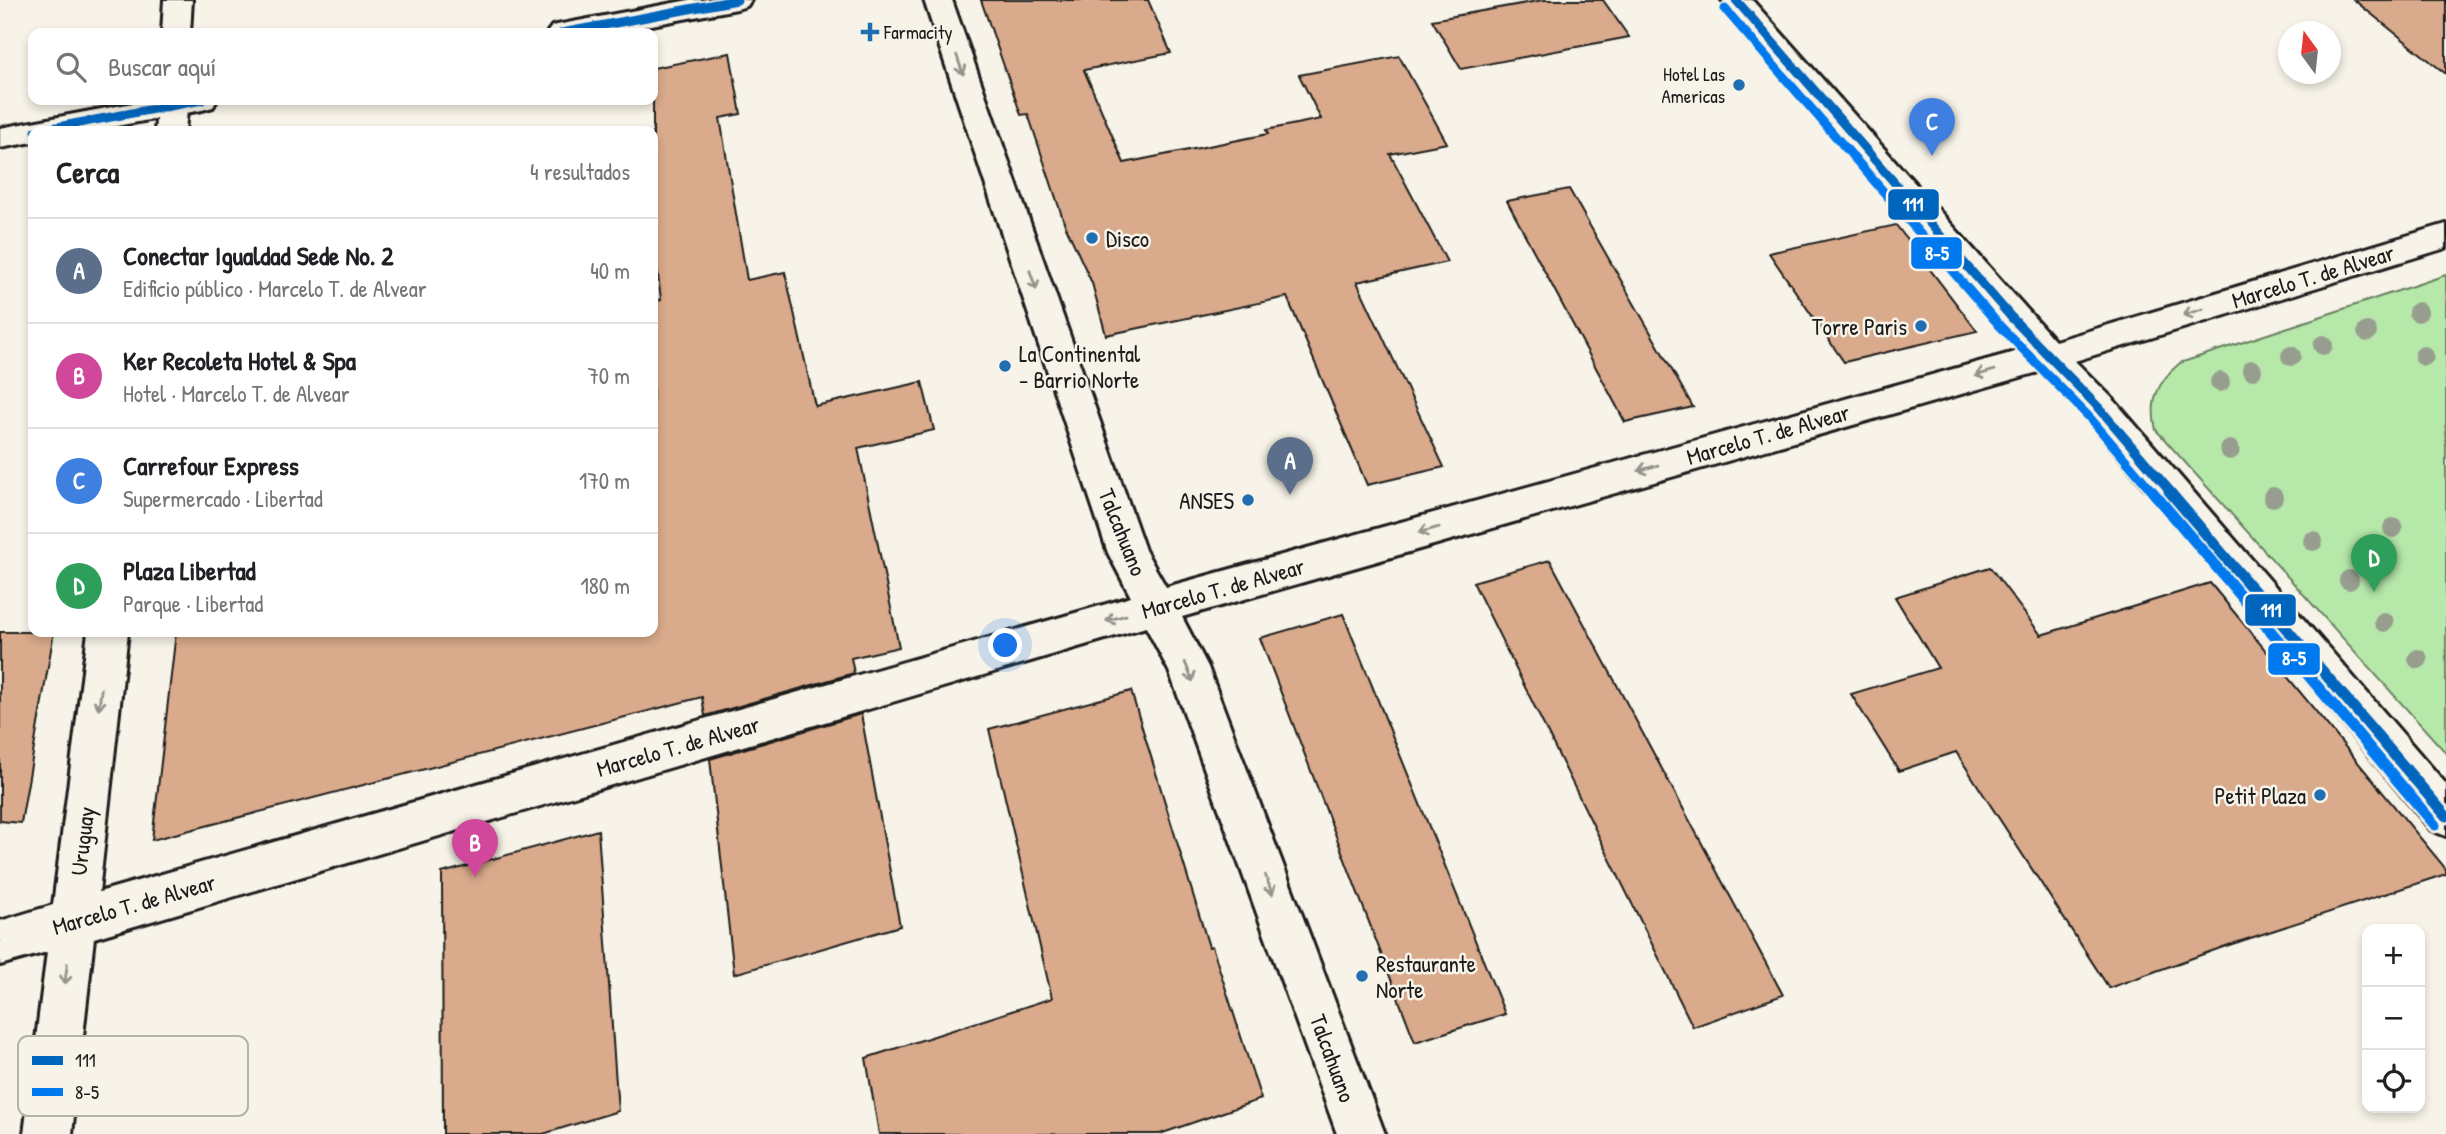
<!DOCTYPE html>
<html lang="es">
<meta charset="utf-8">
<style>
:root{--surface:#fff;--page:#f2f2f2;--text:#202124;--muted:#757577;--line:#e0e0e0;--accent:#1f6fb2}
body{margin:0;font-family:"Patrick Hand",sans-serif;background:var(--page);color:var(--text)}
.controls{position:absolute;right:21px;bottom:21px;display:grid;overflow:hidden;border-radius:14px;box-shadow:0 4px 10px #0003}
.controls button{width:63px;height:63px;display:grid;place-items:center;padding:0;border:0;border-bottom:2px solid var(--line);background:var(--surface);color:var(--text);font:35px sans-serif}
.compass{position:absolute;left:2278px;top:21px;width:63px;height:63px;border-radius:50%;background:var(--surface);box-shadow:0 4px 10px #0003;rotate:345deg}
.you{position:absolute;left:1006px;top:646px;width:24px;height:24px;margin:-18px;border:5px solid #fff;border-radius:50%;background:#1a73e8;box-shadow:0 0 0 10px #1a73e833}
.badge{display:grid;place-items:center;width:46px;height:46px;border-radius:50%;background:var(--accent);color:#fff;font-size:23px;font-weight:700}
.pin{position:absolute;translate:-50% -58px;filter:drop-shadow(0 2px 4px #0008)}
.pin::after{content:'';position:absolute;top:37px;width:24px;height:21px;background:inherit;clip-path:polygon(0 0,100% 0,50% 100%)}
.list{margin:0;padding:0;list-style:none}
h2{display:flex;justify-content:space-between;align-items:center;height:91px;margin:0;padding:0 28px;font-size:30px}
h2 small{font-size:23px;font-weight:400;color:var(--muted)}
.list li{display:grid;grid-template-columns:46px 1fr auto;gap:21px;align-items:center;box-sizing:border-box;height:105px;padding:0 28px;border-top:2px solid var(--line)}
.list b{display:block;font-size:26px;white-space:nowrap}
.list p{margin:0;font-size:23px;white-space:nowrap;color:var(--muted)}
.list em{font-size:23px;font-style:normal;color:var(--muted)}
.icon{flex:none;width:38px;height:38px;fill:none;stroke:currentColor;stroke-width:2;stroke-linecap:round;stroke-linejoin:round}
.map{position:relative;flex:none;width:2446px;height:1134px;overflow:hidden}
.search{position:absolute;background:var(--surface);box-shadow:0 4px 10px #0003;left:28px;top:28px;width:630px;height:77px;display:flex;align-items:center;gap:18px;box-sizing:border-box;padding:0 24px;border-radius:14px;color:var(--muted);font-size:26px}
.panel{position:absolute;background:var(--surface);box-shadow:0 4px 10px #0003;left:28px;top:126px;width:630px;height:511px;border-radius:14px}
.map>svg:first-child{display:block}
</style>
<div class="map">
<svg width="2446" height="1134" viewBox="0 0 2446 1134">
<rect width="100%" height="100%" fill="#f7f3e8"/>
<filter id="ink" filterUnits="userSpaceOnUse"><feTurbulence type="fractalNoise" baseFrequency=".0143" numOctaves="2"/><feDisplacementMap in="SourceGraphic" scale="14" xChannelSelector="R" yChannelSelector="G"/><feConvolveMatrix kernelMatrix="1 2 1 2 8 2 1 2 1" color-interpolation-filters="sRGB"/></filter>
<g filter="url(#ink)">
<path fill="#b6e8a9" stroke="#698262" stroke-width="2" d="M2446,275V753L2156,430C2149,402 2157,382 2180,363Z"/>
<g fill="#d9aa8b" stroke="#1c1c1c" stroke-width="2">
<path d="M981,0H1148L1171,53L1084,70L1124,163L1268,134L1266,130L1321,119L1299,75L1399,56L1447,143L1390,154L1447,262L1357,282L1444,467L1367,485L1287,297L1106,335L1092,283L1065,225L1028,114L1021,115Z"/>
<path d="M1543,0H1603L1629,37L1461,69L1432,20Z"/>
<path d="M2354,0H2446V74Z"/>
<path d="M730,53L741,114L720,118L747,280L785,272L815,406L922,382L934,430L858,448L899,647L851,658L854,673L705,716L702,697L152,840L176,632H653V302L661,300L653,234V68Z"/>
<path d="M1569,189L1693,407L1625,422L1507,201Z"/>
<path d="M1896,225L1977,331L1844,362L1769,253Z"/>
<path d="M1550,560L1783,995L1693,1027L1473,582Z"/>
<path d="M1990,567L2041,635L2210,583L2446,869V874L2226,946L2109,988L1956,752L1899,771L1851,694L1938,668L1895,597Z"/>
<path d="M1343,614L1505,1014L1415,1042L1260,638Z"/>
<path d="M0,632H54L21,823L0,821Z"/>
<path d="M1131,691L1209,947L1212,946L1261,1099L1160,1134H879L866,1058L1052,998L989,729Z"/>
<path d="M861,714L900,926L734,974L710,759Z"/>
<path d="M598,830L618,1111L543,1134H443L442,873Z"/>
</g>
<g fill="none" stroke-linecap="round" stroke-linejoin="round">
<defs>
<g id="minor">
<path d="M164,0H192L190,33H162Z"/>
<path d="M924,0H952L1145,550L1166,587L2022,350L1722,0H1752L2055,341L2446,224V248L2075,361L2113,399L2446,784V836L2431,830L2087,419L2042,371L1182,617L1208,667L1385,1134H1337L1169,671L1146,627L94,938L72,1134H24L47,952L0,965V921L53,905L88,632H128L99,892L1131,597L1108,553Z"/>
<path d="M158,100H188L185,131H155Z"/>
</g>
<g id="major">
<path d="M689,0H751L747,6L737,9L609,33H547L552,26L562,24Z"/>
<path d="M149,100H217L213,107L202,110L90,131H33V142L0,148V128Z"/>
</g>
</defs>
<use href="#minor" stroke="#1c1c1c" stroke-width="6"/>
<use href="#major" stroke="#1c1c1c" stroke-width="6"/>
<use href="#minor" fill="#f7f3e8" fill-rule="evenodd"/>
<use href="#major" fill="#f7f3e8" fill-rule="evenodd"/>
<defs>
<g id="bus-1-far1">
<path d="M1736,0L2011,317L2100,409L2171,492"/>
<path d="M562,33L737,0"/>
<path d="M36,131L202,100"/>
</g>
<path id="bus-1" d="M2169,491L2446,816"/>
<path id="bus-2-far1" d="M1725,9L2000,326L2090,418L2153,492"/>
<path id="bus-2" d="M2152,491L2435,825"/>
</defs>
<use href="#bus-1-far1" stroke="#f7f3e8" stroke-width="13"/>
<use href="#bus-1" stroke="#f7f3e8" stroke-width="17"/>
<use href="#bus-2-far1" stroke="#f7f3e8" stroke-width="13"/>
<use href="#bus-2" stroke="#f7f3e8" stroke-width="17"/>
<use href="#bus-1-far1" stroke="#0065bd" stroke-width="9"/>
<use href="#bus-1" stroke="#0065bd" stroke-width="11"/>
<use href="#bus-2-far1" stroke="#0079ef" stroke-width="9"/>
<use href="#bus-2" stroke="#0079ef" stroke-width="11"/>
</g>
<g fill="#989e8f">
<circle cx="2418" cy="312" r="10"/>
<circle cx="2367" cy="332" r="10"/>
<circle cx="2323" cy="345" r="10"/>
<circle cx="2291" cy="356" r="10"/>
<circle cx="2424" cy="356" r="10"/>
<circle cx="2252" cy="370" r="10"/>
<circle cx="2220" cy="382" r="10"/>
<circle cx="2230" cy="450" r="10"/>
<circle cx="2273" cy="497" r="10"/>
<circle cx="2393" cy="528" r="10"/>
<circle cx="2313" cy="541" r="10"/>
<circle cx="2349" cy="580" r="10"/>
<circle cx="2384" cy="622" r="10"/>
<circle cx="2418" cy="659" r="10"/>
</g>
<defs><path id="oneway-shaft" d="M-6 0H5M1.5-3L5.5 0L1.5 3" fill="none" stroke-width="1.6" stroke-linecap="round" stroke-linejoin="round" transform="scale(1.75)"/></defs>
<g stroke="#94928c">
<use href="#oneway-shaft" transform="translate(960 65) rotate(71)"/>
<use href="#oneway-shaft" transform="translate(1033 280) rotate(71)"/>
<use href="#oneway-shaft" transform="translate(2193 312) rotate(163)"/>
<use href="#oneway-shaft" transform="translate(1985 373) rotate(164)"/>
<use href="#oneway-shaft" transform="translate(1648 468) rotate(164)"/>
<use href="#oneway-shaft" transform="translate(1429 530) rotate(164)"/>
<use href="#oneway-shaft" transform="translate(1116 618) rotate(164)"/>
<use href="#oneway-shaft" transform="translate(1189 672) rotate(68)"/>
<use href="#oneway-shaft" transform="translate(100 699) rotate(97)"/>
<use href="#oneway-shaft" transform="translate(1269 885) rotate(70)"/>
<use href="#oneway-shaft" transform="translate(66 974) rotate(97)"/>
</g>
</g>
<g fill="#1f6fb2" stroke="#f7f3e8" stroke-width="2.5">
<path d="M866.5 21.5h7v7h7v7h-7v7h-7v-7h-7v-7h7z"/>
<circle cx="1739" cy="85" r="7"/>
<circle cx="1092" cy="238" r="7"/>
<circle cx="1921" cy="326" r="7"/>
<circle cx="1005" cy="366" r="7"/>
<circle cx="1248" cy="500" r="7"/>
<circle cx="2320" cy="795" r="7"/>
<circle cx="1362" cy="976" r="7"/>
</g>
<g text-anchor="middle" dominant-baseline="central" stroke-width="5" stroke-linejoin="round" paint-order="stroke">
<g font-size="19" fill="#1c1c1c" stroke="#f7f3e8" text-anchor="start">
<text x="884" y="32">Farmacity</text>
<text x="1725" y="74" text-anchor="end">Hotel Las<tspan x="1725" dy="22">Americas</tspan></text>
</g>
<g font-size="23" fill="#1c1c1c" stroke="#f7f3e8" text-anchor="start">
<text x="1106" y="238">Disco</text>
<text x="1907" y="326" text-anchor="end">Torre Paris</text>
<text x="1019" y="353">La Continental<tspan x="1019" dy="26">- Barrio Norte</tspan></text>
<text x="1234" y="500" text-anchor="end">ANSES</text>
<text x="2306" y="795" text-anchor="end">Petit Plaza</text>
<text x="1376" y="963">Restaurante<tspan x="1376" dy="26">Norte</tspan></text>
</g>
<g font-size="23" fill="#1c1c1c" stroke="#f7f3e8">
<text transform="translate(2313 276) rotate(-17)">Marcelo T. de Alvear</text>
<text transform="translate(1768 434) rotate(-16)">Marcelo T. de Alvear</text>
<text transform="translate(1123 532) rotate(68)">Talcahuano</text>
<text transform="translate(1223 588) rotate(-16)">Marcelo T. de Alvear</text>
<text transform="translate(678 746) rotate(-16)">Marcelo T. de Alvear</text>
<text transform="translate(82 841) rotate(-83)">Uruguay</text>
<text transform="translate(134 904) rotate(-16)">Marcelo T. de Alvear</text>
<text transform="translate(1333 1058) rotate(70)">Talcahuano</text>
</g>
</g>
<rect x="18" y="1036" width="230" height="80" rx="10" fill="#f7f3e8" stroke="#b5b2ab" stroke-width="2"/>
<rect x="32" y="1056" width="31" height="9" fill="#0065bd"/>
<rect x="32" y="1088" width="31" height="8" fill="#0079ef"/>
<g font-size="19" fill="#1c1c1c">
<text x="75" y="1067">111</text>
<text x="75" y="1099">8-5</text>
</g>
<g stroke="#f7f3e8" stroke-width="2.5">
<rect x="1887" y="188" width="53" height="33" rx="7" fill="#0065bd"/>
<rect x="1910" y="236" width="53" height="34" rx="7" fill="#0079ef"/>
<rect x="2244" y="593" width="53" height="34" rx="7" fill="#0065bd"/>
<rect x="2267" y="642" width="54" height="34" rx="7" fill="#0079ef"/>
</g>
<g font-size="19" text-anchor="middle" font-weight="bold" fill="#fff">
<text x="1913" y="211">111</text>
<text x="1937" y="260">8-5</text>
<text x="2271" y="617">111</text>
<text x="2294" y="665">8-5</text>
</g>
</svg>
<div class="controls">
<button>+</button>
<button>−</button>
<button><svg class="icon" aria-label="locate" viewBox="0 0 24 24"><circle cx="12" cy="12" r="6"/><path d="M12 2v4M12 18v4M2 12h4M18 12h4"/></svg></button>
</div>
<svg class="compass" viewBox="-18 -18 36 36"><path d="M0-13l5 13h-10z" fill="#e53935"/><path d="M0 13l5-13h-10z" fill="#757577"/></svg>
<div class="you"></div>
<div class="pin badge" style="left:1290px;top:495px;background:#5c6f8a">A</div>
<div class="pin badge" style="left:475px;top:877px;background:#d1479c">B</div>
<div class="pin badge" style="left:1932px;top:156px;background:#3f7fe0">C</div>
<div class="pin badge" style="left:2374px;top:592px;background:#2e9e5b">D</div>
<div class="search"><svg class="icon" aria-label="search" viewBox="0 0 24 24"><circle cx="10" cy="10" r="6"/><path d="M15 15l6 6"/></svg>Buscar aquí</div>
<section class="panel">
<h2>Cerca<small>4 resultados</small></h2>
<ul class="list">
<li><span class="badge" style="background:#5c6f8a">A</span><div><b>Conectar Igualdad Sede No. 2</b><p>Edificio público · Marcelo T. de Alvear</p></div><em>40 m</em></li>
<li><span class="badge" style="background:#d1479c">B</span><div><b>Ker Recoleta Hotel &amp; Spa</b><p>Hotel · Marcelo T. de Alvear</p></div><em>70 m</em></li>
<li><span class="badge" style="background:#3f7fe0">C</span><div><b>Carrefour Express</b><p>Supermercado · Libertad</p></div><em>170 m</em></li>
<li><span class="badge" style="background:#2e9e5b">D</span><div><b>Plaza Libertad</b><p>Parque · Libertad</p></div><em>180 m</em></li>
</ul>
</section>
</div>
